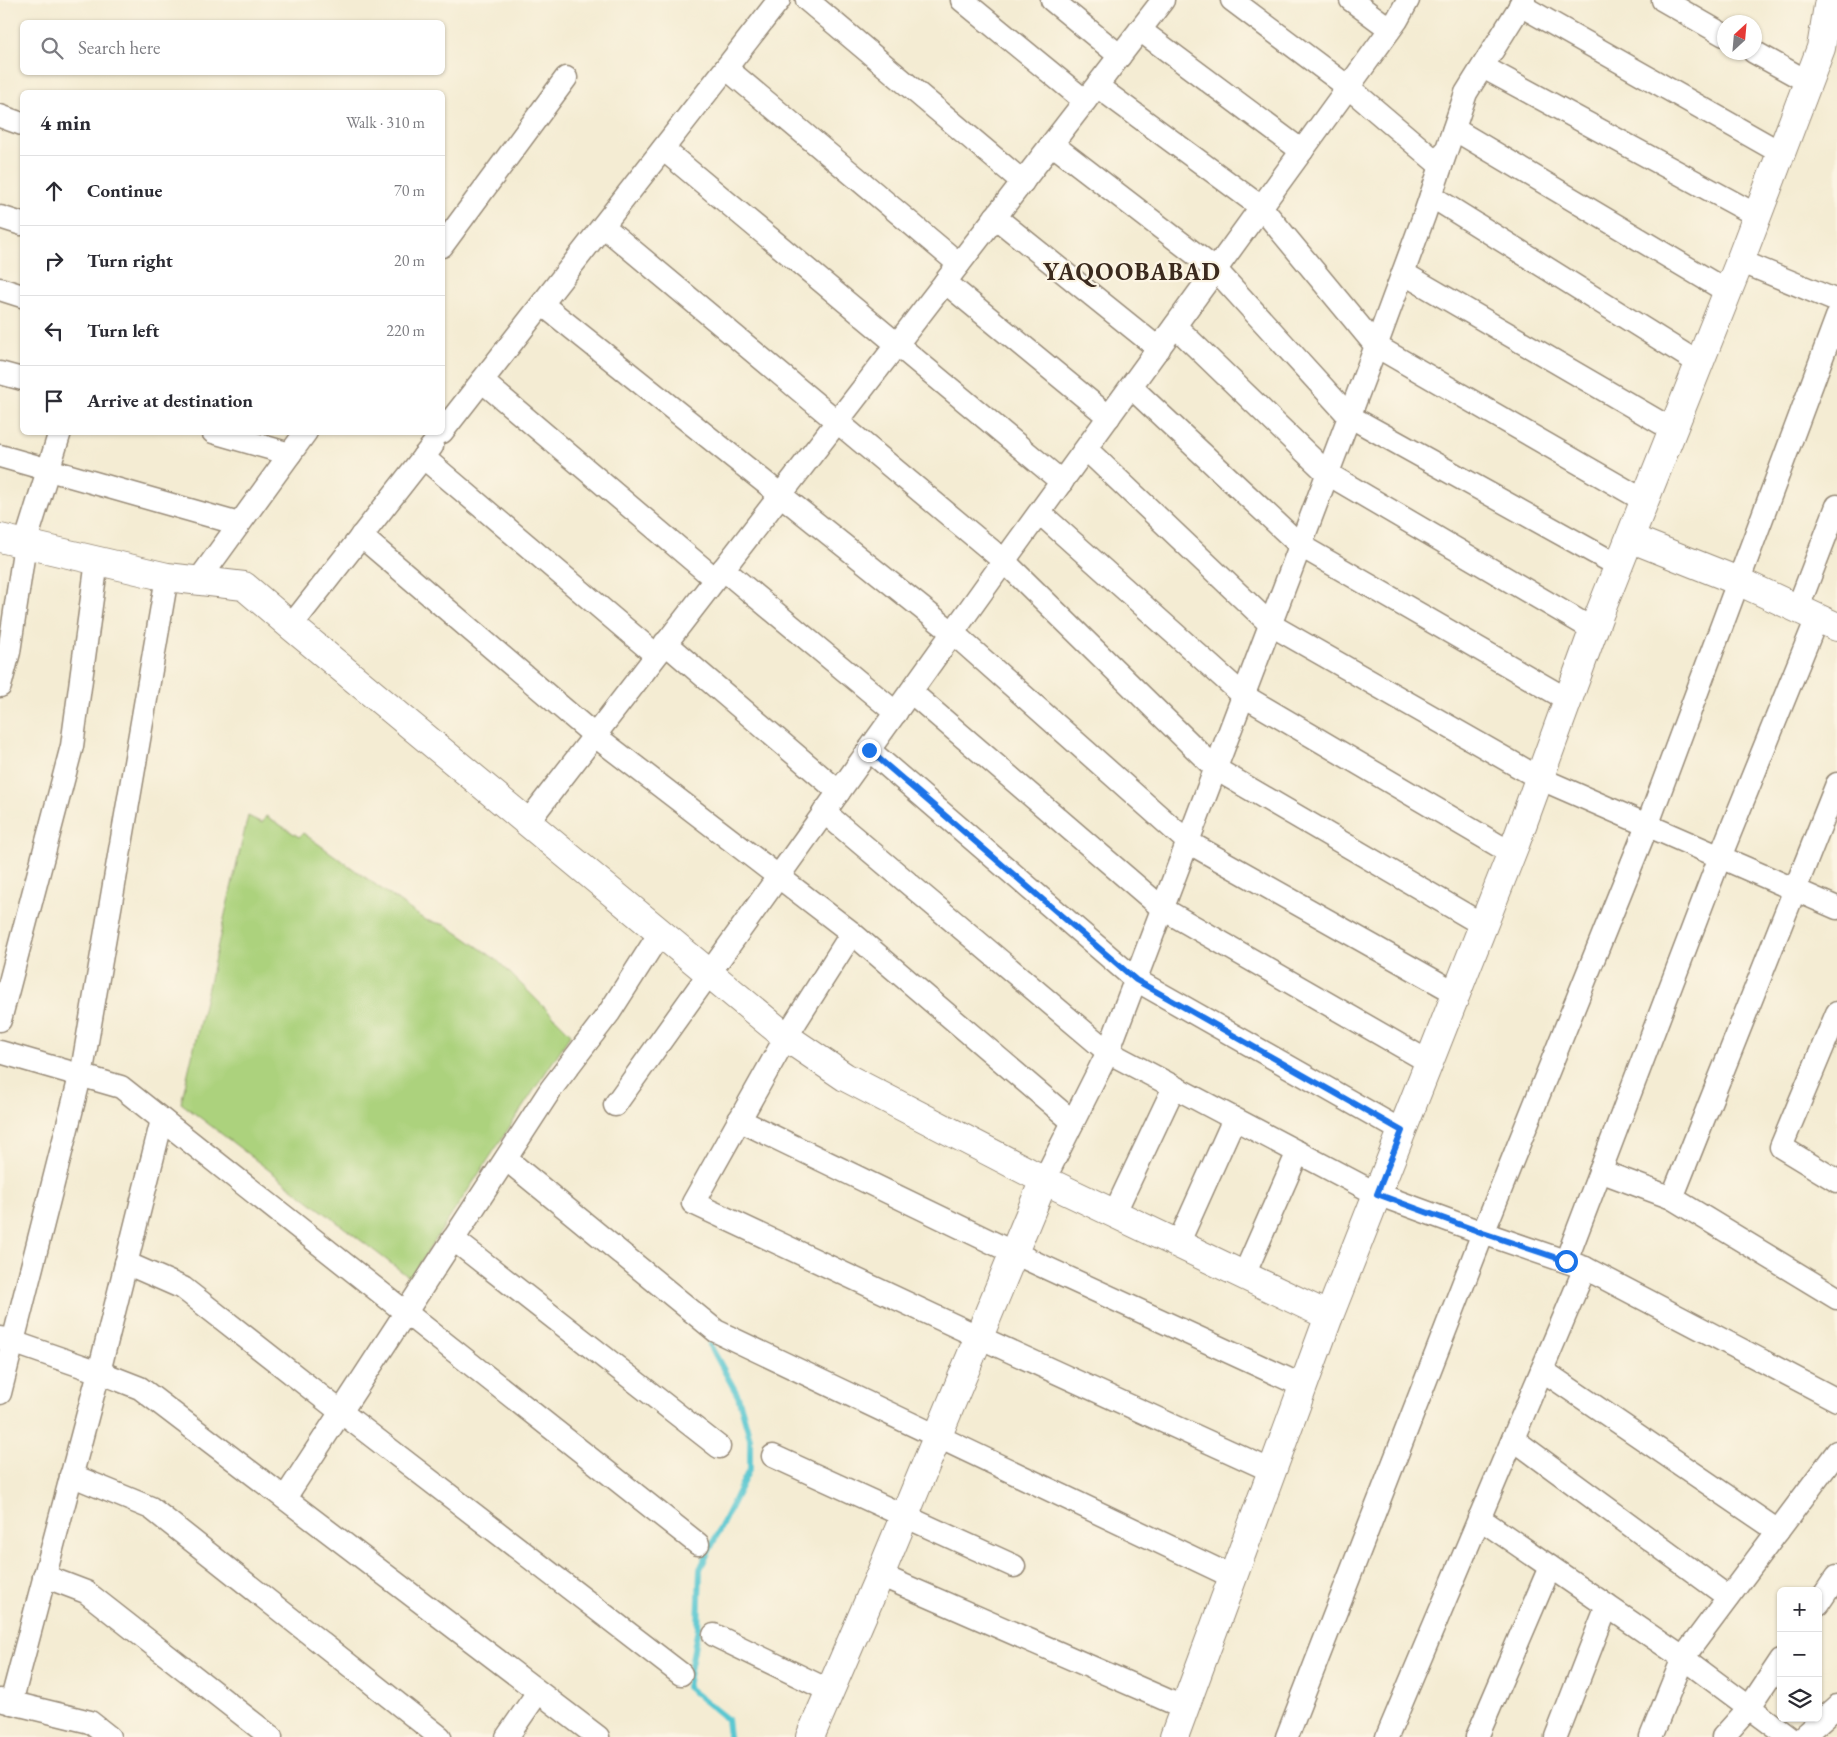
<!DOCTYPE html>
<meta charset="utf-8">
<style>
:root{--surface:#fff;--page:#f7f7f7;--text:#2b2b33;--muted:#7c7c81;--line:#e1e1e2}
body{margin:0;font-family:"EB Garamond",serif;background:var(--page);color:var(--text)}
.controls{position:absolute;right:15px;bottom:15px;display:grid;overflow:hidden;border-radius:8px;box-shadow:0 1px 4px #0004}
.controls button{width:45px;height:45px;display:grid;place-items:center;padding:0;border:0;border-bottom:1px solid var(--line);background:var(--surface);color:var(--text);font:25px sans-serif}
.compass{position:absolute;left:1717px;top:15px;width:45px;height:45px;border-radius:50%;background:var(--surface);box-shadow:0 1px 4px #0004;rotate:26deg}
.stop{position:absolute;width:15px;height:15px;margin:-11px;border:4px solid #1a73e8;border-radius:50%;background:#fff}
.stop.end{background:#1a73e8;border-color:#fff;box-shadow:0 1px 5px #0008}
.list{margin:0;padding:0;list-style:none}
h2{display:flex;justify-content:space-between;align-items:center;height:65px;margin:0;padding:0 20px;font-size:21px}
h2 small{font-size:16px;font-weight:400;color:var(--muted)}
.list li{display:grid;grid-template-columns:32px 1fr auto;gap:15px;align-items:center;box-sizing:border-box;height:70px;padding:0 20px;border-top:1px solid var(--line)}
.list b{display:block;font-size:19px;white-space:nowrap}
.list em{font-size:16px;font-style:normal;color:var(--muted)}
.icon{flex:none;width:28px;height:28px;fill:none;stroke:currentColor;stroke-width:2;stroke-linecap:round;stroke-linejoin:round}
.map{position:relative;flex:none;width:1837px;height:1737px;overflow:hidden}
.search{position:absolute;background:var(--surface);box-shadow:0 1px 4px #0004;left:20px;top:20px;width:425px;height:55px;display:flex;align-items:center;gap:12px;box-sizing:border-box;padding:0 18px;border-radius:8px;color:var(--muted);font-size:19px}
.panel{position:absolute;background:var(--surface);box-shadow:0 1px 4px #0004;left:20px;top:90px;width:425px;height:345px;border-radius:8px}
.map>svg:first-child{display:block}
</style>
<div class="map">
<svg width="1837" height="1737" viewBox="0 0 1837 1737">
<rect width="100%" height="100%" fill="#fcf5e5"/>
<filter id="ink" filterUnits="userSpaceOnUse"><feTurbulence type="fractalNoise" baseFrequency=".02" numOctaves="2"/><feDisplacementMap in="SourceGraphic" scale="10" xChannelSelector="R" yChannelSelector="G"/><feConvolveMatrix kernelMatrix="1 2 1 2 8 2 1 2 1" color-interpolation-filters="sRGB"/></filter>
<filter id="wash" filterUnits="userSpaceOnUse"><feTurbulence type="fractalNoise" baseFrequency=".0096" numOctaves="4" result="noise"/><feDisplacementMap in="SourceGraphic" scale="20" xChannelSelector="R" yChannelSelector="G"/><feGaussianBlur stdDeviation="1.12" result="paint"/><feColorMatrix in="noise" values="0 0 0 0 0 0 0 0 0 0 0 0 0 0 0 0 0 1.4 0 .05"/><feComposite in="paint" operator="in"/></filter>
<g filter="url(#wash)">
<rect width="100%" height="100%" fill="#f4ecd3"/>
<path fill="#acd27d" stroke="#747e4e" d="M248,816L262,823L266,816L299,837L303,833L425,920L446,925L497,960L571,1034L410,1278L181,1103Z"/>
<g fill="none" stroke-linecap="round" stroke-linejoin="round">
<path stroke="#5ac7d1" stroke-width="6" d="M710,1345L738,1396L750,1438V1468L700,1569L698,1628L687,1687L727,1719L729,1737"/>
</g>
</g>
<g filter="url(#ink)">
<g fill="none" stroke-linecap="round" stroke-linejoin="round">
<defs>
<g id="street">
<path d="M807,0L1023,182"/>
<path d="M962,0L1085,101"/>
<path d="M1052,0L1120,56"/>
<path d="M1232,0L1348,87L1441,166"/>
<path d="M1351,0L1390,29"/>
<path d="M1663,0L1724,35"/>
<path d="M1520,5L1781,153"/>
<path d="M1140,30L1302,151"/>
<path d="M1754,52L1808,82"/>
<path d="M1483,67L1758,216"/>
<path d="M726,68L959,264"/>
<path d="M1097,86L1261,207L1376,346L1645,501"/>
<path d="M0,116L22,124"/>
<path d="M1454,129L1728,292"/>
<path d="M1052,144L1216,270L1349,416L1619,566"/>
<path d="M663,149L1062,482"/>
<path d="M1431,196L1700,364"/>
<path d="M0,217L22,224"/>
<path d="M995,217L1159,349"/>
<path d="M603,226L1004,561L1216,769L1483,925"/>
<path d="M442,246L566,78"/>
<path d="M1740,261L1837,301"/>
<path d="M1403,273L1673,430"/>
<path d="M945,282L1109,417"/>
<path d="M0,289L22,296"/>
<path d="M542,304L953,633L1188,842L1456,993"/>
<path d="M1175,326L1328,474L1594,630"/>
<path d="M0,373L22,379"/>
<path d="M482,381L715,579"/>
<path d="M1131,387L1301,546L1568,700"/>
<path d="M213,432L290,454"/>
<path d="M442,432L779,0"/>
<path d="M1086,449L1271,625L1539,778L1837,908"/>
<path d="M0,456L239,524"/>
<path d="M423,457L656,655"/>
<path d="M1040,513L1244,696L1511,853"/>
<path d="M361,536L594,735L852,933L1073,1122"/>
<path d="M723,569L896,713"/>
<path d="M198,581L306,432"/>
<path d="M1797,610L1837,506"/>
<path d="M291,626L432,446"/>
<path d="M665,643L839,792"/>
<path d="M0,686L9,652L25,544L60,432"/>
<path d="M911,692L1163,909L1429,1062"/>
<path d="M869,750L1136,980L1402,1131"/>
<path d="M824,812L1108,1052L1377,1194L1483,1233L1585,1268L1837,1400"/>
<path d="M527,823L1163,0"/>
<path d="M852,933L786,1037L693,1203L979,1337L1272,1471"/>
<path d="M1837,1013L1781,1147L1837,1181"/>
<path d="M0,1020L72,746L97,561"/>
<path d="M0,1052L121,1087L698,1544"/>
<path d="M615,1105L1004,561L1397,20L1408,0"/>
<path d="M739,1120L1014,1253L1303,1386"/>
<path d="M506,1159L716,1331L1233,1577"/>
<path d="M1600,1171L1672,1198L1837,1298"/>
<path d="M1044,1180L1108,1052L1376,346L1424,216L1466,93L1524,0"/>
<path d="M1672,1198L1837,784"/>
<path d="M1114,1214L1174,1087"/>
<path d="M453,1239L719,1447"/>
<path d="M1178,1244L1234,1119"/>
<path d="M1566,1261L1720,857L1817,618"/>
<path d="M126,1263L183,1288L341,1412L681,1674"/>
<path d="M1244,1275L1298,1152"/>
<path d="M1,1338L99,1372L140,1388L598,1737"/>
<path d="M1542,1370L1778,1531"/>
<path d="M0,1393L83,1065L167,577"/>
<path d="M1513,1439L1728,1597"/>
<path d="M773,1456L1014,1566"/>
<path d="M71,1475L151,1508L440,1737"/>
<path d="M285,1498L551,1089L609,1013L660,933"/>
<path d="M1479,1518L1683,1658L1789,1737"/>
<path d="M880,1575L1185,1708"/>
<path d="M44,1576L86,1592L271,1737"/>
<path d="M1818,1604L1837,1576"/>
<path d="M714,1635L830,1691"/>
<path d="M0,1700L90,1722L109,1737"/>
<path d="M11,1703L99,1372L162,1120"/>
<path d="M507,1737L538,1692"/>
<path d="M1287,1737L1483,1233L1647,826L1837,317"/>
<path d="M1387,1737L1585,1268"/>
<path d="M1477,1737L1550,1567"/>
<path d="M1556,1737L1607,1606"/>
<path d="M1651,1737L1683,1658L1837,1452"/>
<path d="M1723,1737L1749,1708L1781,1660"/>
<path d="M1802,1737L1837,1706"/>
</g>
<g id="secondary">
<path d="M0,538L167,577L244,586L291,626L786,1037L845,1077L1044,1180L1329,1316"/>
<path d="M1630,538L1738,581L1837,627"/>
<path d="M810,1737L880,1575L1044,1180"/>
<path d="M1174,1737L1329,1316L1516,842L1599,615L1740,261L1821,48L1829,0"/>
</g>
</defs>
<use href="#street" stroke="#988b78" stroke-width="25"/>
<use href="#secondary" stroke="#988b78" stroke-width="30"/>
<use href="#street" stroke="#fff" stroke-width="22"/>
<use href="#secondary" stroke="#fff" stroke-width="28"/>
</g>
</g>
<g fill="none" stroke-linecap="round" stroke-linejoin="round" filter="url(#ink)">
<path stroke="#1a73e8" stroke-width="6" d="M869,750L1136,980L1402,1131L1377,1194L1483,1233L1566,1261"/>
</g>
<g text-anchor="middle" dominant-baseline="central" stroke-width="4.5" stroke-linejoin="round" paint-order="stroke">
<g font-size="24" font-weight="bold" letter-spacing="1" fill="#3b2a1e" stroke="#fcf5e5">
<text x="1132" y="271">YAQOOBABAD</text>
</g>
</g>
</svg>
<div class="controls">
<button>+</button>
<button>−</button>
<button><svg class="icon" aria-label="layers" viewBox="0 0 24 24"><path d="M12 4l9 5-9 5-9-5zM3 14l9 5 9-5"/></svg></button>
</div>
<svg class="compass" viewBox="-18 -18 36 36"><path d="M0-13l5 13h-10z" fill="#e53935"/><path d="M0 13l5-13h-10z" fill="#7c7c81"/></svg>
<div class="stop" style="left:1566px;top:1261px"></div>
<div class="stop end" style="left:869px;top:750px"></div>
<div class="search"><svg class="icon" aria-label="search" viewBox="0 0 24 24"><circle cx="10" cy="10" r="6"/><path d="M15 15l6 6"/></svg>Search here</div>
<section class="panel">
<h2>4 min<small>Walk · 310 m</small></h2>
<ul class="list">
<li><svg class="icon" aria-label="ahead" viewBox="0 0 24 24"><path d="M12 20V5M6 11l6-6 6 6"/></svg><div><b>Continue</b></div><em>70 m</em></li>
<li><svg class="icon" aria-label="right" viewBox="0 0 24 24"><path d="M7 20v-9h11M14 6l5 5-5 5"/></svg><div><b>Turn right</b></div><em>20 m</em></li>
<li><svg class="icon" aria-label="left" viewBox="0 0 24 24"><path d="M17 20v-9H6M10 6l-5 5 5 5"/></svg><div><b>Turn left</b></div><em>220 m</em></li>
<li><svg class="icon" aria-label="arrive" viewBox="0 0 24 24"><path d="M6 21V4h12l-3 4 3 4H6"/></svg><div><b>Arrive at destination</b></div></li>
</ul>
</section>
</div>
